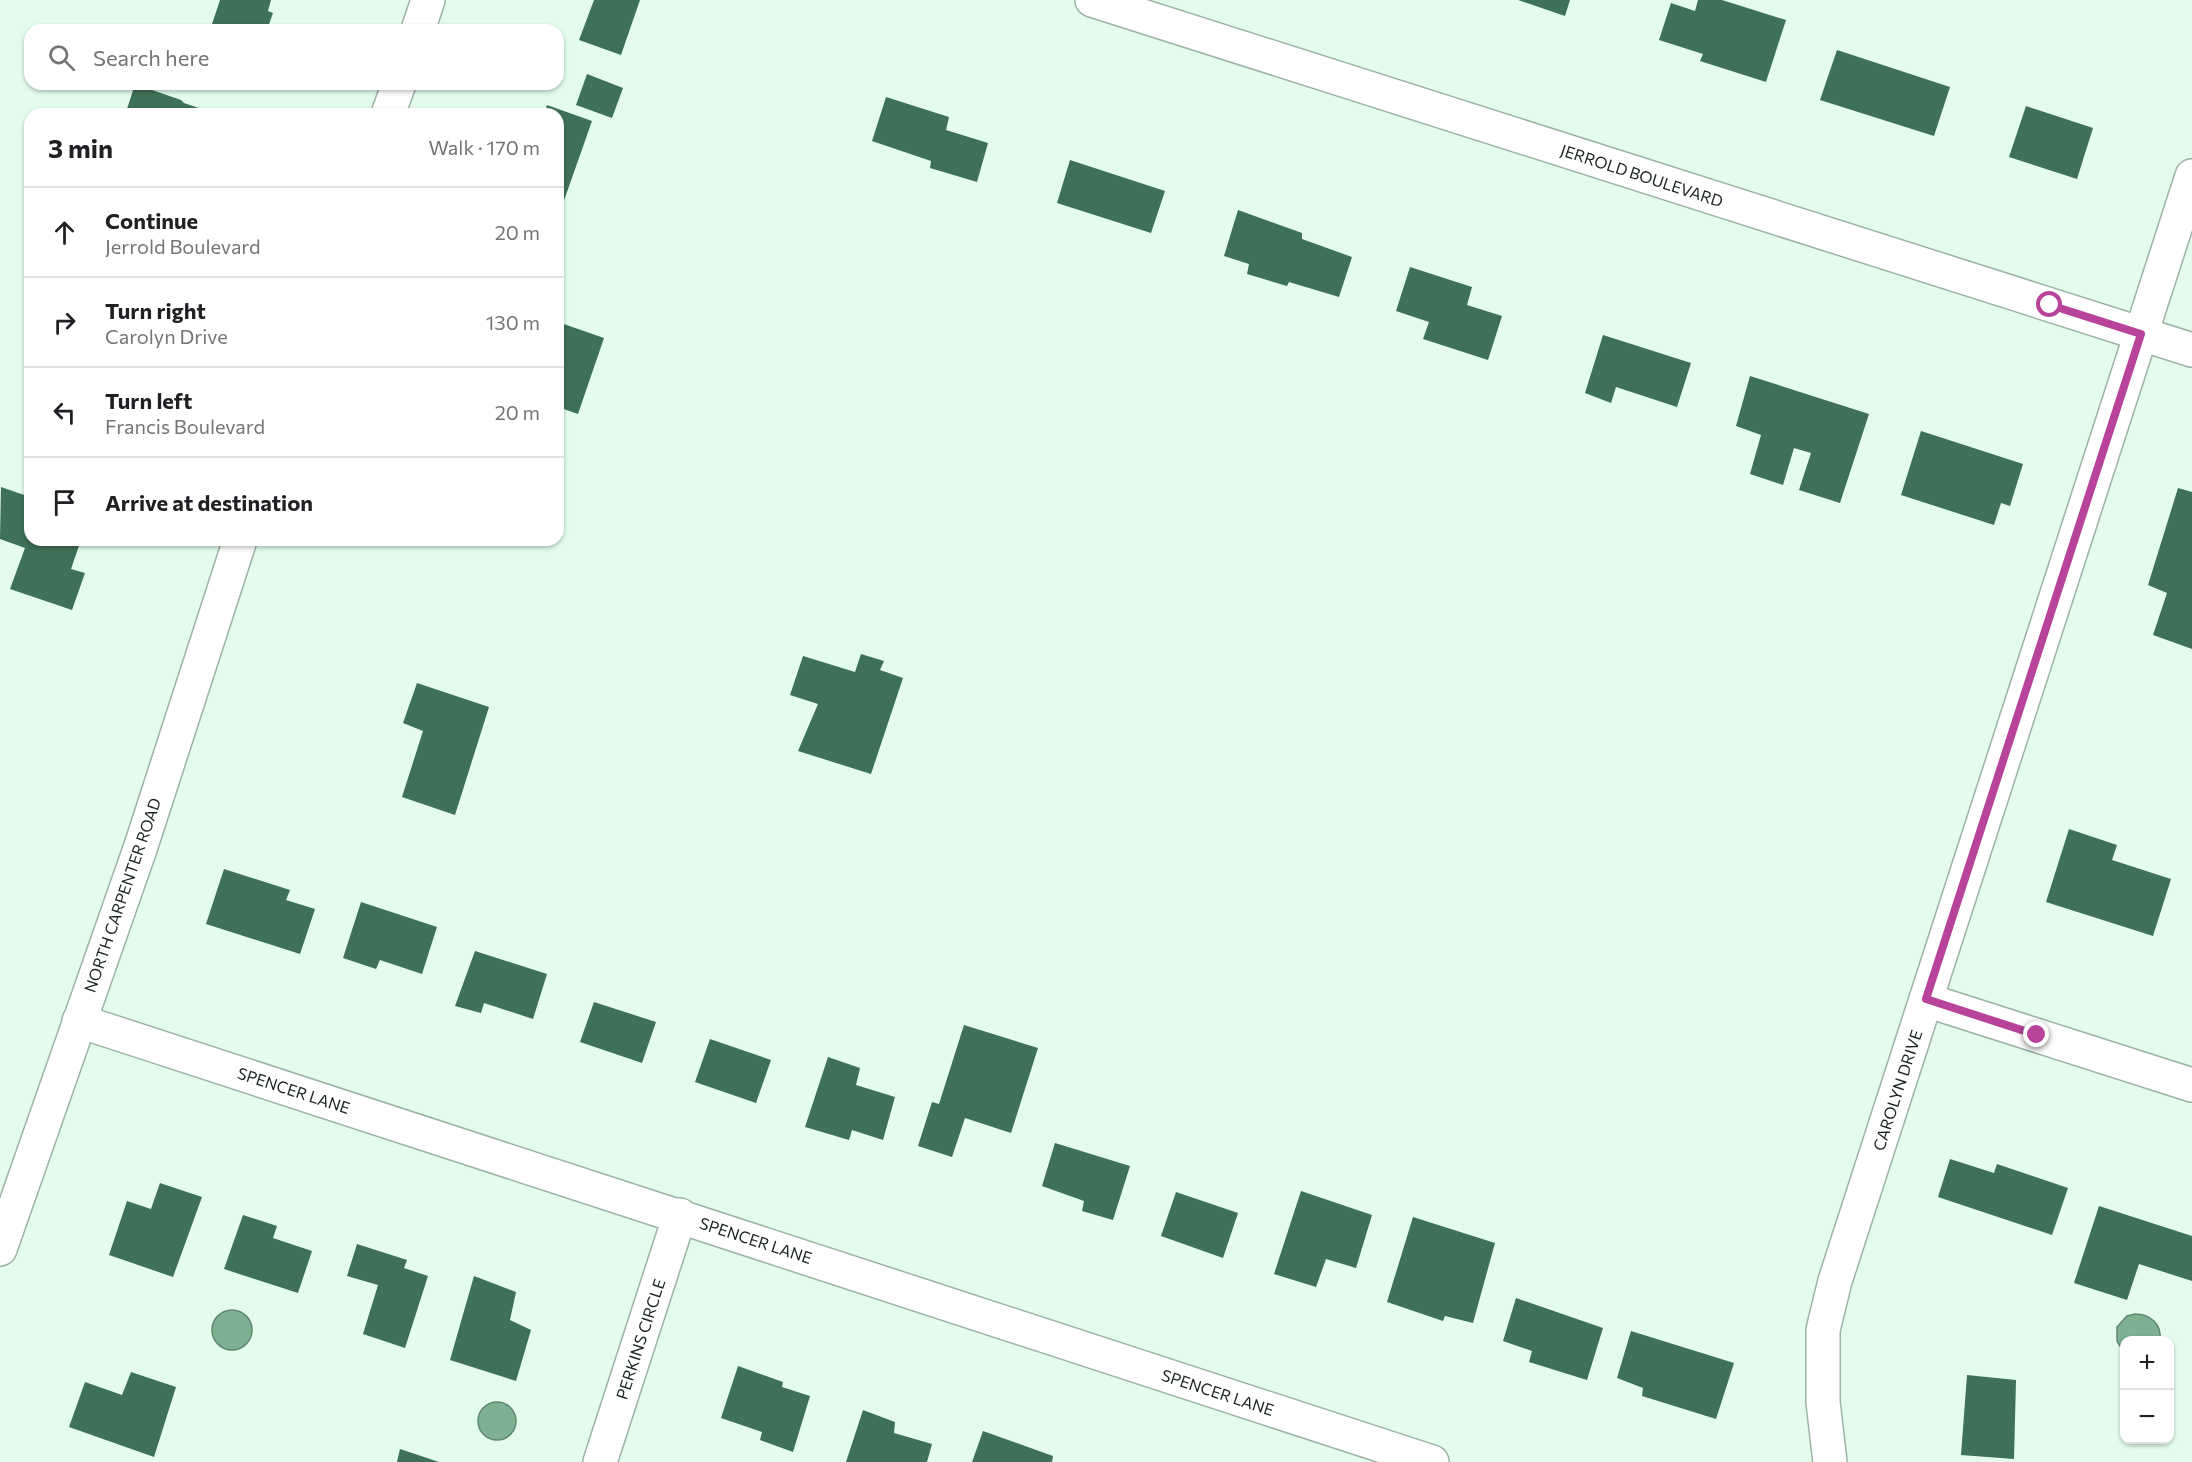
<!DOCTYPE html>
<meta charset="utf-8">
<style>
:root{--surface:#fff;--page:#f6f6f6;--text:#202124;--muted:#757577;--line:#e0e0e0}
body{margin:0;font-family:Commissioner,sans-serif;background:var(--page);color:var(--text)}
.controls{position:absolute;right:18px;bottom:18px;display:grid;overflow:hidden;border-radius:12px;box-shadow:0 2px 4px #0004}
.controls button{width:54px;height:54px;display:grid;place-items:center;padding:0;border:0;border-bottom:2px solid var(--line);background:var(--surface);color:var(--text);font:30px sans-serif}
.stop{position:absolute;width:18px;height:18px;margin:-14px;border:4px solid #b7439b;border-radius:50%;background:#fff}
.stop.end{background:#b7439b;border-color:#fff;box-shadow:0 2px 6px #0008}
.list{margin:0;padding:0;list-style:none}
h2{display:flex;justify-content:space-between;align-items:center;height:78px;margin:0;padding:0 24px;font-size:26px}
h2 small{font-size:20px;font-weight:400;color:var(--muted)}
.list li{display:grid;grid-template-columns:39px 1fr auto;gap:18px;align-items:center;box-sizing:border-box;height:90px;padding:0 24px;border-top:2px solid var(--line)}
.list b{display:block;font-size:22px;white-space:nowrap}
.list p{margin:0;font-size:20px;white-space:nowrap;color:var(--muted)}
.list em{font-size:20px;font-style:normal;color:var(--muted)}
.icon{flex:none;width:33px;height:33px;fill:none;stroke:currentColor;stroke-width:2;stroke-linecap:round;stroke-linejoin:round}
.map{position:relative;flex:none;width:2192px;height:1462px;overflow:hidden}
.search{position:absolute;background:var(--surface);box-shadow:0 2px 4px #0004;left:24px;top:24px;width:540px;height:66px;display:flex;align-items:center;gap:15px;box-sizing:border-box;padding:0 21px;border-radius:18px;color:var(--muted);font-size:22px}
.panel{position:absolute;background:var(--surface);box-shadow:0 2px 4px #0004;left:24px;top:108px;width:540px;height:438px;border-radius:18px}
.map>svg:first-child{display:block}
</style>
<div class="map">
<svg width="2192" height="1462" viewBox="0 0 2192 1462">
<rect width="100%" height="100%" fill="#e3fcec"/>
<g fill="#7db192" stroke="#60876f" stroke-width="1.5">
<circle cx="232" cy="1330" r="20"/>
<path d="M2135,1314C2150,1314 2162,1324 2160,1340H2124V1353L2117,1341V1327L2127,1316Z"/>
<circle cx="497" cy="1421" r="19"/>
</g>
<g fill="#3e7155">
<path d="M220,0H271L268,11L273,13L267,30H210Z"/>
<path d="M594,0H640L621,55L579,40Z"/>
<path d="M1518,0H1570L1565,16Z"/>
<path d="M1698,0H1722L1786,20L1766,82L1700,61L1703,54L1659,40L1671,3L1695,11Z"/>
<path d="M1837,50L1950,87L1934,136L1820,100Z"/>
<path d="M587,74L623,88L612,118L576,105Z"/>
<path d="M135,84L181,100L184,103L216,114H143L127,109Z"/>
<path d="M886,97L949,117L946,130L988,143L977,182L930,168L931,161L872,141Z"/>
<path d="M547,105L592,121L561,209L558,208V114H544Z"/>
<path d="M2026,106L2093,128L2077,179L2009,157Z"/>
<path d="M1070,160L1165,191L1151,233L1057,203Z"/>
<path d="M1238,210L1302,233V239L1352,257L1339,297L1289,282L1287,286L1247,274L1249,264L1224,256Z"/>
<path d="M1410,267L1472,287L1467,305L1502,316L1488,360L1423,339L1429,322L1396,311Z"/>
<path d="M558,322L604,338L578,414L558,407Z"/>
<path d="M1603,335L1691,363L1677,407L1616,387L1611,403L1585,393Z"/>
<path d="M1750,376L1869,414L1840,503L1799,490L1811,453L1794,448L1783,485L1750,474L1761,435L1736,426Z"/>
<path d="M1921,431L2023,464L2010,506L2001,503L1994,525L1901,495Z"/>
<path d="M1,487L30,497V540H81L71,569L85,573L72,610L10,589L25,548L0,539Z"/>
<path d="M2178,488L2192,492V649L2153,635L2167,593L2148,585Z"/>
<path d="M861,654L884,661L880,670L903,678L871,774L798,751L818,704L790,695L803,656L855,672Z"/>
<path d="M417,683L489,707L455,815L402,797L423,731L403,723Z"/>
<path d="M2069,829L2117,845L2112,860L2171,879L2153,936L2046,902Z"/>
<path d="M224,869L290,890L286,900L315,909L300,954L206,924Z"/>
<path d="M361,902L437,927L422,974L380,960L376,969L343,958Z"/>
<path d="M475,951L547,974L533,1019L484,1003L481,1013L455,1006Z"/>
<path d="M594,1002L656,1022L642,1063L580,1042Z"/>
<path d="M964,1025L1038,1048L1011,1133L965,1118L952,1157L918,1146L932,1102L939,1104Z"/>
<path d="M710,1039L771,1060L756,1103L695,1082Z"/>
<path d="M828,1057L860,1068L856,1085L895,1097L883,1140L852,1130L849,1140L805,1127Z"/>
<path d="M1055,1143L1130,1166L1113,1220L1082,1211L1084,1201L1042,1186Z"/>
<path d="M1950,1159L1994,1173L1997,1164L2068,1188L2052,1235L1938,1197Z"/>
<path d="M160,1183L202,1197L173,1277L109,1255L127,1201L151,1209Z"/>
<path d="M1301,1191L1372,1215L1356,1268L1326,1259L1316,1287L1274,1274Z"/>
<path d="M1176,1192L1238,1213L1223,1258L1161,1236Z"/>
<path d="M2099,1206L2192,1236V1281L2139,1264L2127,1300L2074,1283Z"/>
<path d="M243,1215L277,1226L273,1238L312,1251L298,1293L224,1269Z"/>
<path d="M1413,1217L1495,1243L1473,1323L1445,1316L1443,1321L1387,1302Z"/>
<path d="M357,1244L407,1260L404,1268L428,1276L405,1348L363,1334L378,1285L347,1276Z"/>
<path d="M474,1276L516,1292L510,1320L531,1330L516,1381L450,1360Z"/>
<path d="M1516,1298L1603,1328L1587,1380L1529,1362L1532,1351L1503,1341Z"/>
<path d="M1631,1331L1734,1363L1716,1419L1642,1396L1643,1388L1617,1378Z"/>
<path d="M738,1366L783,1382L782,1387L810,1396L793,1452L760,1440L762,1432L721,1418Z"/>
<path d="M131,1372L176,1387L154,1457L69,1427L85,1382L122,1395Z"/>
<path d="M1967,1375L2016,1380L2014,1459L1961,1455Z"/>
<path d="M863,1410L895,1422L894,1433L932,1444L927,1462H846Z"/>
<path d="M983,1431L1053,1456L1052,1462H972Z"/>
<path d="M400,1449L439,1462H397Z"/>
</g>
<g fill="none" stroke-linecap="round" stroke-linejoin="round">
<defs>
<g id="minor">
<path d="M1092,0L2192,350"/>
<path d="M418,30L428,0"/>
<path d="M388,114L399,84"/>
<path d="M1926,1000L2192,1085"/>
<path d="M79,1021L1432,1462"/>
<path d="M0,1249L141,846L240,540"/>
<path d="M600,1462L680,1215"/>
<path d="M1830,1462L1823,1402V1330L1835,1281L2192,176"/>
</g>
</defs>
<use href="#minor" stroke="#9cb3a5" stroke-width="36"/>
<use href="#minor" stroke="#fff" stroke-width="33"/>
</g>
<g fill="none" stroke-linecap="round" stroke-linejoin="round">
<path stroke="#b7439b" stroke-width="8" d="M2037,1035L1926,999L2141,334L2050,305"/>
</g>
<g text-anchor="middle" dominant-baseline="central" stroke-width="6" stroke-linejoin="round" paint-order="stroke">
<g font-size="16" fill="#1b241e" stroke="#fff">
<text transform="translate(1642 175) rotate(18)">JERROLD BOULEVARD</text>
<text transform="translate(122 895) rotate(-71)">NORTH CARPENTER ROAD</text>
<text transform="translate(294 1090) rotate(18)">SPENCER LANE</text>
<text transform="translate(1897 1090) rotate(-72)">CAROLYN DRIVE</text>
<text transform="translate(756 1240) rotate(18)">SPENCER LANE</text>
<text transform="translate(640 1339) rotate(-72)">PERKINS CIRCLE</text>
<text transform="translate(1218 1392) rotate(18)">SPENCER LANE</text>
</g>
</g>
</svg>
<div class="controls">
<button>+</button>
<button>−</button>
</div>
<div class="stop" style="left:2050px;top:305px"></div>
<div class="stop end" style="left:2037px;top:1035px"></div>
<div class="search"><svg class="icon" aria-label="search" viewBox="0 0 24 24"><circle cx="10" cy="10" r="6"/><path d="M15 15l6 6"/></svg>Search here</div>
<section class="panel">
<h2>3 min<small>Walk · 170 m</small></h2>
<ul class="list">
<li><svg class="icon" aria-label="ahead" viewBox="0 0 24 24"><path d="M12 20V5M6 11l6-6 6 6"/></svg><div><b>Continue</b><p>Jerrold Boulevard</p></div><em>20 m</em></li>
<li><svg class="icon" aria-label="right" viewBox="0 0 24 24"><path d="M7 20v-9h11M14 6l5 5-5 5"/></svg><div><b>Turn right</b><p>Carolyn Drive</p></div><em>130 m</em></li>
<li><svg class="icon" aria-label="left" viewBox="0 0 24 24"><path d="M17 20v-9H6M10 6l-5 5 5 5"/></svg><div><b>Turn left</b><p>Francis Boulevard</p></div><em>20 m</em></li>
<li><svg class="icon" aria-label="arrive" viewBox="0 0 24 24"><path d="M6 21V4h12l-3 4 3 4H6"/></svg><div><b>Arrive at destination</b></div></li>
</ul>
</section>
</div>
